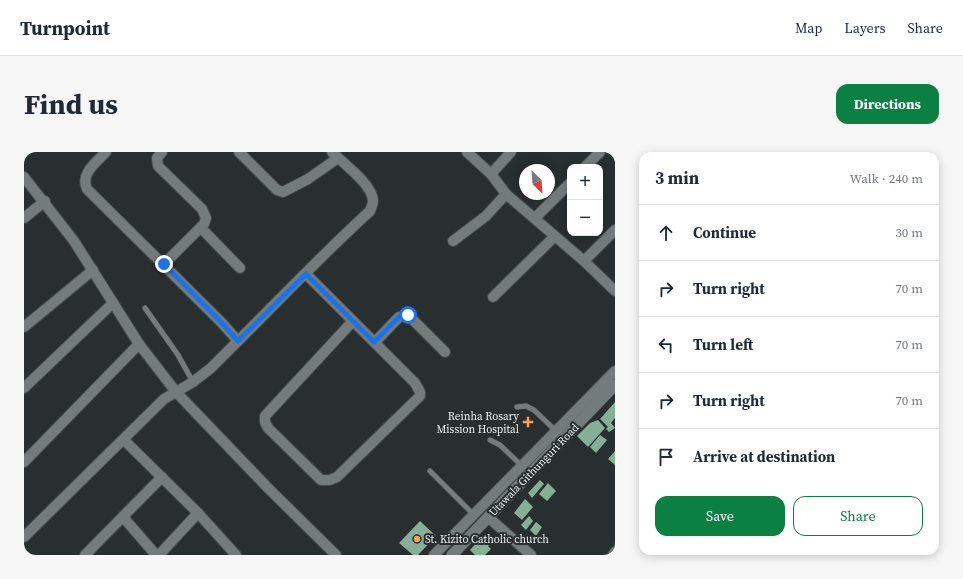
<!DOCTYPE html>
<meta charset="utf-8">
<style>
:root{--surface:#fff;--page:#f6f6f7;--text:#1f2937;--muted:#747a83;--line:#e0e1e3;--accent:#0b8043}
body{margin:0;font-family:"Source Serif 4",serif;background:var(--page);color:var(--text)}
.controls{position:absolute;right:12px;top:12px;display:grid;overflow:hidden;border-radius:8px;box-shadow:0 2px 10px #0003}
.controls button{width:36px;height:36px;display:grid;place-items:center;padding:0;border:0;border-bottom:1px solid var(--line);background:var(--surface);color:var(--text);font:20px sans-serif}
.compass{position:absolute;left:495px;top:12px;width:36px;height:36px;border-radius:50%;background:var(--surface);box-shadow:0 2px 10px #0003;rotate:155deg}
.stop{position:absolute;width:12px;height:12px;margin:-9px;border:3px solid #1a73e8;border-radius:50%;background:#fff}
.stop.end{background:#1a73e8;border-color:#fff;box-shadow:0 1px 4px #0008}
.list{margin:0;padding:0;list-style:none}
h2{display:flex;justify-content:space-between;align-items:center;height:52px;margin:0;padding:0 16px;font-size:17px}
h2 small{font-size:13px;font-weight:400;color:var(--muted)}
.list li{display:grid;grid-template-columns:26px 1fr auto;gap:12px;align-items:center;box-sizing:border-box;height:56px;padding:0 16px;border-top:1px solid var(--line)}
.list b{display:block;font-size:15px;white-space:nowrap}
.list em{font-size:13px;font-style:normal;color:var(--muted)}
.actions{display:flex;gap:8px;padding:12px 16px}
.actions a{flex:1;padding:9px 0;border:1px solid var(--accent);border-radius:12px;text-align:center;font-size:14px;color:var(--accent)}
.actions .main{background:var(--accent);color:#fff}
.icon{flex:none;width:22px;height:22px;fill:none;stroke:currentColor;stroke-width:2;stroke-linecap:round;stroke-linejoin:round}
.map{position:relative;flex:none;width:591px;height:403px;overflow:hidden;border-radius:12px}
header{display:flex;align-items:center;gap:24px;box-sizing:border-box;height:56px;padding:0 20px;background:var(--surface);border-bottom:1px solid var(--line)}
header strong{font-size:19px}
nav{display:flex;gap:22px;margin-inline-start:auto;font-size:14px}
.intro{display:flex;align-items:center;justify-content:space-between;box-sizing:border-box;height:96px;padding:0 24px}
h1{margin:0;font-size:28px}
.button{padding:10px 18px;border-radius:12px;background:var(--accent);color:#fff;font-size:14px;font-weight:700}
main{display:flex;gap:24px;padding:0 24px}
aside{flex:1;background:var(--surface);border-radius:12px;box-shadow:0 2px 10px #0003}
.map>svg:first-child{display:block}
</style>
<header>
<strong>Turnpoint</strong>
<nav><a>Map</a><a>Layers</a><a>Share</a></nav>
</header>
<div class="intro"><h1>Find us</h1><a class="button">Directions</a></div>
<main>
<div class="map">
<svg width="591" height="403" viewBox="0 0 591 403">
<rect width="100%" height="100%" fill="#282f2e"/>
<g fill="#86af9a">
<path d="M591,250V266L587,271L591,276L585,280L582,277L584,275L576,267Z"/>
<path d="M574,268L581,276L564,295L553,284L566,271Z"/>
<path d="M576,283L583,288L572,301L566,295Z"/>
<path d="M591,299V313L584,307Z"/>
<path d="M516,328L520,332L508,346L504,341Z"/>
<path d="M524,331L532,339L523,349L515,342Z"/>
<path d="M501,347L509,355L498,368L490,361Z"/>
<path d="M505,364L509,369L502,378L497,373Z"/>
<path d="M396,369L412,384L394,403H389L375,391Z"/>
<path d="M512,370L518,375L512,384L506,378Z"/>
<path d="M468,385L471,387L464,394L467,397L461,403H451L446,398L456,387L462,392Z"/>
</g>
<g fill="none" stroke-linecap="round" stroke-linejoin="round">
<defs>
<g id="service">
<path d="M121,156L154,203L169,230"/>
<path d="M493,255L502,254L510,258L532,279"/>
<path d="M466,288L476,293L498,314"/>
<path d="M406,319L450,363"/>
</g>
<g id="minor">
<path d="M82,0C72,11 56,21 63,37L197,170L214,189C258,145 300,101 346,59C347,56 349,52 349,49C349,33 319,11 308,0"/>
<path d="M138,0L133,6L134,14L178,57L182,66L180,72L140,112"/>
<path d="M215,0L253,38L259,40L284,27L314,6"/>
<path d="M443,0L467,22L482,42L560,109L591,139"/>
<path d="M561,15L576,0"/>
<path d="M467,22L487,0"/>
<path d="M0,25L50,89L115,192L152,240L244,336L312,403"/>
<path d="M0,66L21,49"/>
<path d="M511,66L546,31"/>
<path d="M177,76L216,116"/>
<path d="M429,89L462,64L482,42"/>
<path d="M560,109L591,78"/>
<path d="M282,122L329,169"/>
<path d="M469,145L530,85"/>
<path d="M329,169L391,231L396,240V244L313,325L306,328H297L244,276L241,270V264Z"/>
<path d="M0,175L69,118"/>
<path d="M351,190L375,165L384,163L421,200"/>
<path d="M0,236L89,151"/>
<path d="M100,288L174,361L212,403"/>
<path d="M0,310L115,192"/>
<path d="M99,365L132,403"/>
<path d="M464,365L507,403"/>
<path d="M0,385L140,247L169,230L187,216L214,189"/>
<path d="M61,403L138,325"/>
<path d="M135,403L174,361"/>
<path d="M410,403L591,219"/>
<path d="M589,403L591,400"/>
</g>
<path id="tertiary" d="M428,403L591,233"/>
</defs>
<use href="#service" stroke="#444b4a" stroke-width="6"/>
<use href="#minor" stroke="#444b4a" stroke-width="12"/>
<use href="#tertiary" stroke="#444b4a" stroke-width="12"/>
<use href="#service" stroke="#747c7b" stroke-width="5"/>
<use href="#minor" stroke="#747c7b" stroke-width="10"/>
<use href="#tertiary" stroke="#747c7b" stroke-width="11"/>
</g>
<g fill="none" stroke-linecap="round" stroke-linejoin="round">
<path stroke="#1a73e8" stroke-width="5" d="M140,112L197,170L214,189L282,122L350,190L375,165L384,163"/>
</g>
<g fill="#fe9c58" stroke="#282f2e" stroke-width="1.5">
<path d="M502 264h4v4h4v4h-4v4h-4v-4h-4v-4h4z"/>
<circle cx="393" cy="387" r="4"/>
</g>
<g text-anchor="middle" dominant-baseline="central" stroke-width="4" stroke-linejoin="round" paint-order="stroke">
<g font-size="11" fill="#eaefee" stroke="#282f2e" text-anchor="end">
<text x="495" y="264">Reinha Rosary<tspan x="495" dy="13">Mission Hospital</tspan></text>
<text x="401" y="387" text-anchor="start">St. Kizito Catholic church</text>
</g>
<g font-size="11" fill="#eaefee" stroke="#282f2e">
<text transform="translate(510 318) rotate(-46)">Utawala Githunguri Road</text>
</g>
</g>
</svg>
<div class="controls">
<button>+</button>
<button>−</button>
</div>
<svg class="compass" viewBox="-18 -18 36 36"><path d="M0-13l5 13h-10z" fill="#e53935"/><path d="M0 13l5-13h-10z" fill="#747a83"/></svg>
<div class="stop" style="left:384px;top:163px"></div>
<div class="stop end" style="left:140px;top:112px"></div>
</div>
<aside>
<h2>3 min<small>Walk · 240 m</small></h2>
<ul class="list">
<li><svg class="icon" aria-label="ahead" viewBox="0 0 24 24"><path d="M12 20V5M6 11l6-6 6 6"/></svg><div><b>Continue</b></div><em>30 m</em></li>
<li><svg class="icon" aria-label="right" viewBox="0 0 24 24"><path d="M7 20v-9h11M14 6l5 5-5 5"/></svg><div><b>Turn right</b></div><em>70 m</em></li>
<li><svg class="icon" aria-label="left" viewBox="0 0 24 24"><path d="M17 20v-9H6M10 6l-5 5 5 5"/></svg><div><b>Turn left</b></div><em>70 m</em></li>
<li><svg class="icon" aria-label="right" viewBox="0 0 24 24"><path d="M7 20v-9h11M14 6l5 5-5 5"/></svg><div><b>Turn right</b></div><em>70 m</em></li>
<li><svg class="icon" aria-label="arrive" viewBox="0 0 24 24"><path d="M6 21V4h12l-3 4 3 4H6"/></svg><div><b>Arrive at destination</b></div></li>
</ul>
<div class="actions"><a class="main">Save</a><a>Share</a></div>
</aside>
</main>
